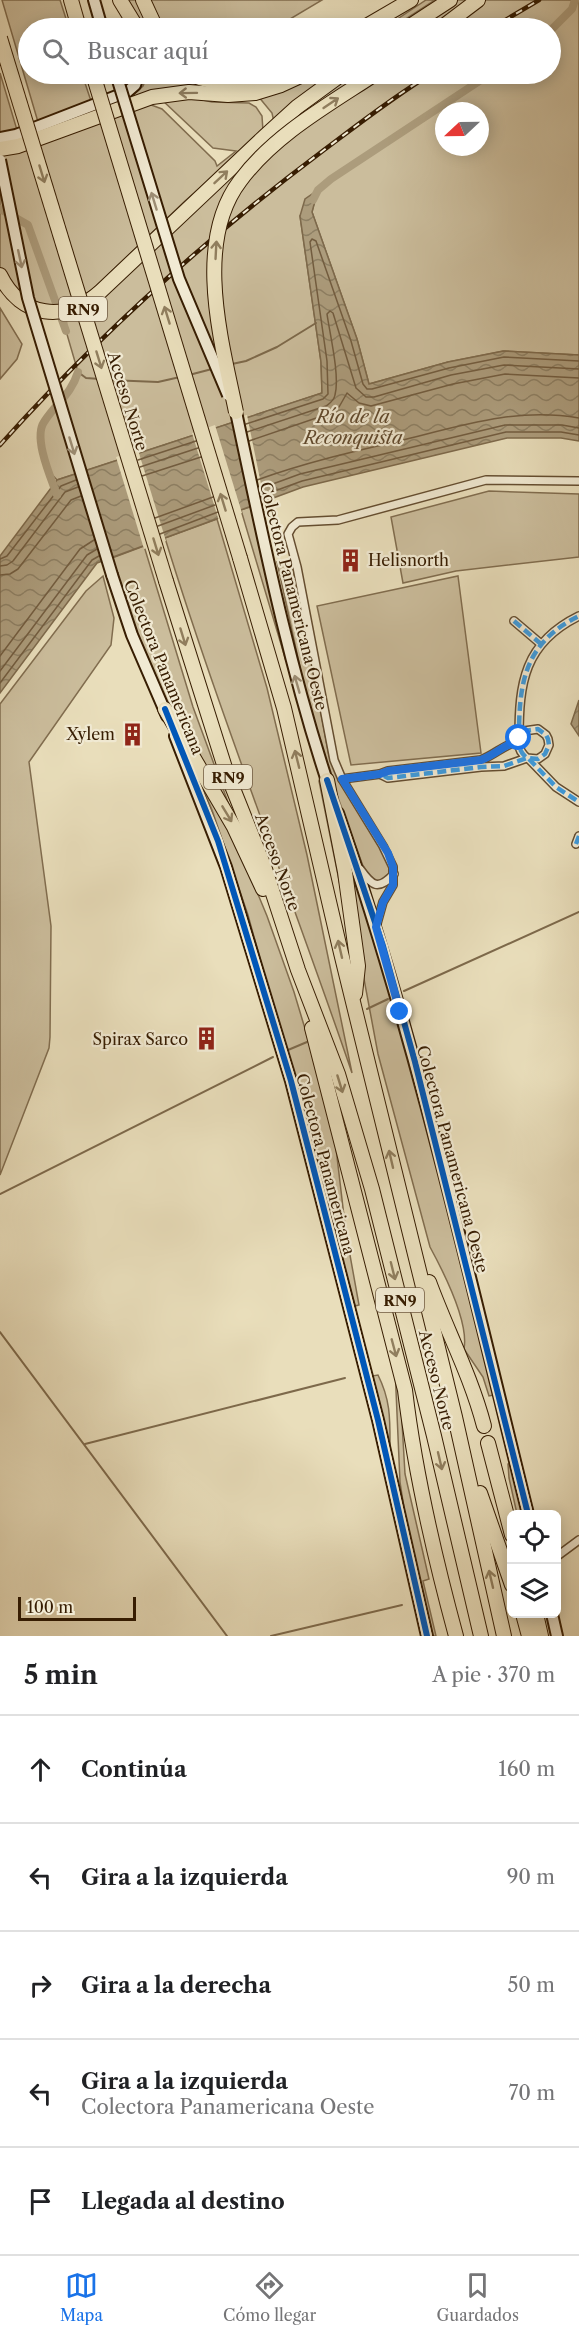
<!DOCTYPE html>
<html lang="es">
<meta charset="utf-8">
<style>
:root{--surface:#fff;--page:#f6f6f6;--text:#202124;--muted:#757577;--line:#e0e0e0;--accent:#1a73e8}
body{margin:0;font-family:"Libre Caslon Text",serif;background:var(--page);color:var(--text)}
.controls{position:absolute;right:18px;bottom:18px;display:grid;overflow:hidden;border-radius:9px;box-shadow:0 3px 15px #0003}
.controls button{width:54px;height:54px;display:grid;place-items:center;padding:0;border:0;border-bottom:2px solid var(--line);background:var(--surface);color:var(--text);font:30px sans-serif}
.compass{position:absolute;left:435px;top:102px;width:54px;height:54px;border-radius:50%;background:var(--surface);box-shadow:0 3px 15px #0003;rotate:248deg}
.scale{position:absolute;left:18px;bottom:15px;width:118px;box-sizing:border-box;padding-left:6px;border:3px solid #371d02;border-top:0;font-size:16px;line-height:21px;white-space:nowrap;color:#371d02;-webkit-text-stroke:4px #f1ead3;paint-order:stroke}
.stop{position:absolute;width:18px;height:18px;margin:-14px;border:4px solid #1a73e8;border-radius:50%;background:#fff}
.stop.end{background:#1a73e8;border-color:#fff;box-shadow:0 2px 6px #0008}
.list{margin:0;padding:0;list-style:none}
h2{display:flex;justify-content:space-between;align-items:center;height:78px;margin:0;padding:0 24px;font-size:26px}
h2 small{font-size:20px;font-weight:400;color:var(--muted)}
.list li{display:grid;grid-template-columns:39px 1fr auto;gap:18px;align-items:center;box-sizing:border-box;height:108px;padding:0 24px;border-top:2px solid var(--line)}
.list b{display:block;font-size:22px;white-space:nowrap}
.list p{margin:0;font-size:20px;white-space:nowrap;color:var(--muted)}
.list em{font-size:20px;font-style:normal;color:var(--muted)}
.icon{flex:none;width:33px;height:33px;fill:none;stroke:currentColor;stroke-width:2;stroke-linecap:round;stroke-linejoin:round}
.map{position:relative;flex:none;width:579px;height:1636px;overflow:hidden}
.search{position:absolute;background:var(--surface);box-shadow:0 3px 15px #0003;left:18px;right:18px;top:18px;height:66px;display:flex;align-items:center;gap:15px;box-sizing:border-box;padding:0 21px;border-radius:33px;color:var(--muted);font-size:22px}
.sheet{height:618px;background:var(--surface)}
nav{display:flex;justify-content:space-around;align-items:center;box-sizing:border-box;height:84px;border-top:2px solid var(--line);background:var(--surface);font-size:16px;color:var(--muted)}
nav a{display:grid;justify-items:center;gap:3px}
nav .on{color:var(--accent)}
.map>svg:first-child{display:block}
</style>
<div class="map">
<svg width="579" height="1636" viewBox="0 0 579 1636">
<defs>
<pattern id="water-waves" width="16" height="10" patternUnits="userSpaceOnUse" patternTransform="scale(1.5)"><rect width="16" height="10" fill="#ac9c7c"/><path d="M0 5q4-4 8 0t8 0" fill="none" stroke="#8d7f63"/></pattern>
</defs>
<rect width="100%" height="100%" fill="#e9debb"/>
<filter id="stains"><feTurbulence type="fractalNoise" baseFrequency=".00333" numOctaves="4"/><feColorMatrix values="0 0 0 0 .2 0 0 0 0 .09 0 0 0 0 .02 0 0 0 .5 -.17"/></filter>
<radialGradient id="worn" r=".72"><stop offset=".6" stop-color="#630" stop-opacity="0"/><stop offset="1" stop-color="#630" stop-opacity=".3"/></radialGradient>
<g fill="#cbbd9c" stroke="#816d4f" stroke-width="1.5" fill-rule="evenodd">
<path d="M2,0H60L69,28H28V74H82L91,101L38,122Z"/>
<path d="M128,0H138L151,28H144Z"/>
<path d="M143,0H322L275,28H156Z"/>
<path d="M426,0H435L392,28H384Z"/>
<path d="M450,0H579V355L503,351L448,362L369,384L357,339L312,212L317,191L300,216L321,362L322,393L57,480L46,468L40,434L42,424L73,388L78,372L66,331L67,310L77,307L342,74H550V28H407ZM444,111H480V147H444Z"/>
<path d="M0,73L17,130L0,132Z"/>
<path d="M148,74H181L208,83L255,88L175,89L131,97L143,86Z"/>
<path d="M314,74H331L185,201L92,290C54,315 20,310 0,267V152L146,103L162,109L215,161L217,166L236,151L213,148L161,99L184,96L212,102L249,103L256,107L262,116L263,131L274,122L272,113L258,96L304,80Z"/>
<path d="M0,308L22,344L17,359L0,379Z"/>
<path d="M489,491L579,494V557L456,571L403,583L391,517Z"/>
<path d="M256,505L286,661L241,510Z"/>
<path d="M217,519L267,688L307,855L352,1073C291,894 221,719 165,538Z"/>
<path d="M144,546L193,707L236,824L166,701L127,610L112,558Z"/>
<path d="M277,562L292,566L297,584L329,756C347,796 374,830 391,870L386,879L379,881L370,878L363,866L325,762L303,681Z"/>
<path d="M103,576L114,618L111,645L29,762L51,926L50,1037L49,1048L0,1175V704L86,591Z"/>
<path d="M458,576L481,753L351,765L317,606Z"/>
<path d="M187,751L228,822L267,916L294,992L324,1092L335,1140L346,1233L359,1305L355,1306L248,915L212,810Z"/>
<path d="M320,777L342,879L340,885L319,781Z"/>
<path d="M347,862L353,869C407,1042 451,1219 494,1395L489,1396L483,1377L464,1349C469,1322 443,1271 430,1247L378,1054L361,963Z"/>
<path d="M395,1368L400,1388L405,1474L429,1579L423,1581L436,1636H432L406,1521L400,1482Z"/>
<path d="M378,1375C391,1401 390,1420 390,1449L373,1384L372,1376Z"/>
<path d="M512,1463L524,1514H517L509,1478L508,1464Z"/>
</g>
<g fill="url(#water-waves)" stroke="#7d694b" stroke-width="1.5">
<path d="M318,190L312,212L357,339L369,384L448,362L504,351L579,355V441L561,438H507L303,487L97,563L0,693V556L57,480L322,393L321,362L300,216L305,199Z"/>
<path d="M579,700V736L571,724Z"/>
</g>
<g fill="#e9debb">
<path d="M247,415L265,504L256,508L236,418Z"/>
<path d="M215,425L242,513L219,521L192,433Z"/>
<path d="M138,450L166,541L144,549L116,457Z"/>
</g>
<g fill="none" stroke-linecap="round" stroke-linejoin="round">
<g stroke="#725c3f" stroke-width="1.5">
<path d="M246,424L323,399L328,394L327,361L310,242L312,239L316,241L351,341L363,384L367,389H372L449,368L504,357L579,361"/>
<path d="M247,432L326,406C330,403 334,401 335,395C340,376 330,335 327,314L330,311L333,313L356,388L366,397H374L451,375L504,365L579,369"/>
<path d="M249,441L331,413L339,407L347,393L359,403L371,406L453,384L505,374L579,378"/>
<path d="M138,460L196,441"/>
<path d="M140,467L198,448"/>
<path d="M142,476L201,457"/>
<path d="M257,480C304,463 351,452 399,441C460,426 516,407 579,418"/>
<path d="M259,489L300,474L505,425H562L579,428"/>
<path d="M261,496L302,481L506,432H561L579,435"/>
<path d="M155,518L213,497"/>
<path d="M158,526L215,505"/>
<path d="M160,534L218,512"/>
<path d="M0,559L7,556L61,486L76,480"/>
<path d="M0,566L7,565L13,561L65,492L78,487"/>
<path d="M0,575L10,574L18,569L71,500L81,496"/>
<path d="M0,656L80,549L94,540"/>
<path d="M0,671L87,555L97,549"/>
<path d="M0,683L92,560L99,556"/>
</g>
<g stroke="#7d694b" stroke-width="2">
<path d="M232,364L246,361L277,347L316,323"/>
<path d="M78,372L86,378L100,379"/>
<path d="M189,375L212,369"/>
<path d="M109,380L158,382L180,377"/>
<path d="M404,991L579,912"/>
<path d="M367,1009L388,999"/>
<path d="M288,1050L307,1042"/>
<path d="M0,1194L273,1057"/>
<path d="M0,1332L227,1636"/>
<path d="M85,1444L345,1378"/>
<path d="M271,1636L402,1605"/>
</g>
<g stroke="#ac9c7c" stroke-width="8">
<path d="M550,31L572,9L575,0"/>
<path d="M313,200L318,190L331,179L490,74"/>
<path d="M0,209L28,225L66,331"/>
<path d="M57,495C51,478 33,438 44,422C56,403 71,395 78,372"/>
</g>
<defs>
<g id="street">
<path d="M514,621L541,644"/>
<path d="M519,738C519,683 524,643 579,616"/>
<path d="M518,741C502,746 496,754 481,760L388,771L380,774L388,778L481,767L504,766L527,758L538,759L545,754L549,745L548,739L546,735L538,729L524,731C517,741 517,750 527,758"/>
<path d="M529,759L556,787L579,802"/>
<path d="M342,779L380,774"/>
<path d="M576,844L579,836"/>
<path d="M360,869C372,886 378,891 394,874"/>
<path d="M376,927L383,902L393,885V867L383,846L342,779L334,760L297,567L288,534L292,527L298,522L338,520L486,480L579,481"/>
<path d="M556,1557L579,1540"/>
</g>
<g id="secondary">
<path d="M94,0L102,28"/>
<path d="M0,138L16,135L127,92L135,85L139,74"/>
<path d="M236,412C263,538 288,664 329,787"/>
<path d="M112,575L132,635L167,716"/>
<path d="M175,736L226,867L291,1081L378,1420L427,1636"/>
<path d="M338,813C417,1042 470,1279 528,1514"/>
<path d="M552,1614L557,1636"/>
</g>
<g id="highway">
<path d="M71,0L79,28"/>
<path d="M120,0L137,28"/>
<path d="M143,0L156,28"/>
<path d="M363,28L411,0"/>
<path d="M407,28L450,0"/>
<path d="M441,28L478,0"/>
<path d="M189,74C220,87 251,86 282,74"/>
<path d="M0,149L18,146L152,97L189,92L228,95L255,93L281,85L305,74"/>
<path d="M0,275C21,318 65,323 100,292L265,136L297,107L342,74"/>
<path d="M240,558L284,708L341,953L455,1417L504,1636"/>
<path d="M166,581L226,771L264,866L298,970L338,1074L372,1189L434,1436L481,1636"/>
<path d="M165,709L234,827L263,889"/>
<path d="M327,780L345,872L358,966L355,994"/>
<path d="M312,1028L405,1390C415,1474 434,1555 456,1636"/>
<path d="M429,1282C447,1331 471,1376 484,1426"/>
<path d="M488,1443L512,1535"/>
<path d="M480,1493L512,1585"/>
<path d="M523,1614L529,1636"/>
<path d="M536,1614L541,1636"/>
</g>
</defs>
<use href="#street" stroke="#644d30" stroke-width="10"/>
<use href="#secondary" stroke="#371d02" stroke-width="14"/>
<use href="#highway" stroke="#371d02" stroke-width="16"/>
<use href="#street" stroke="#f1ead3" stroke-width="7"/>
<use href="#secondary" stroke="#f1ead3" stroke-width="10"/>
<use href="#highway" stroke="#e9debb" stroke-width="14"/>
<defs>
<g id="rail">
<path d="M492,28L539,0"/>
<path d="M0,445C97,337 204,240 320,153C356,126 393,97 431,74"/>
</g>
</defs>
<use href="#rail" stroke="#371d02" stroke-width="4.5"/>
<use href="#rail" stroke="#f1ead3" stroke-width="2" stroke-dasharray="7" stroke-linecap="butt"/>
<defs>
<g id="secondary-bridge">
<path d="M116,74L179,279L228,395"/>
<path d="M0,160L28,298L112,575"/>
</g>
<g id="highway-bridge">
<path d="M0,38L166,581"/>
<path d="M93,74L240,558"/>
<path d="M236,412C222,343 193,243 240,181C274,135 328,105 375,74"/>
</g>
</defs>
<use href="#secondary-bridge" stroke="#371d02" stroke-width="14" stroke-linecap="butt"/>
<use href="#highway-bridge" stroke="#371d02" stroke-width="16" stroke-linecap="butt"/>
<use href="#secondary-bridge" stroke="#f1ead3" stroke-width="10"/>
<use href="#highway-bridge" stroke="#e9debb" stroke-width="14"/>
<g stroke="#3e9bdd" stroke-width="4.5" stroke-dasharray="9 4.5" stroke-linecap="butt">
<path d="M514,621L541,644"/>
<path d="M519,738C519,683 524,643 579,616"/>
<path d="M518,741C502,746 496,754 481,760L388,771L380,774L388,778L481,767L504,766L527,758L538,759L545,754L549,745L548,739L546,735L538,729L524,731C517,741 517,750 527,758"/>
<path d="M529,759L556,787L579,802"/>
<path d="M342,779L380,774"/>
<path d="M576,844L579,836"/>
</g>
<defs>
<g id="cycleway">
<path d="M165,709L218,841L291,1081L378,1420L427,1636"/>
<path d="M327,780L383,946L415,1062L528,1514"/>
</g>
</defs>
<use href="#cycleway" stroke="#f1ead3" stroke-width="10"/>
<use href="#cycleway" stroke="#0057b8" stroke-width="6"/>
</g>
<defs><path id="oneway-shaft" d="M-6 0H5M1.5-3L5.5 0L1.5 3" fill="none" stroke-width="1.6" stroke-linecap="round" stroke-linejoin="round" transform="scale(1.5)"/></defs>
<g stroke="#907e5e">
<use href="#oneway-shaft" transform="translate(188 93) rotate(179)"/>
<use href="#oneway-shaft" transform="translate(331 103) rotate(-34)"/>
<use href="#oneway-shaft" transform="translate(42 174) rotate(73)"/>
<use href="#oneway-shaft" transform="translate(221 177) rotate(-43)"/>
<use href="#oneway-shaft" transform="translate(216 250) rotate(-87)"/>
<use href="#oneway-shaft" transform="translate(167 315) rotate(-107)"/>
<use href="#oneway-shaft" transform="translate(99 360) rotate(73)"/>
<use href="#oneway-shaft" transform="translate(223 502) rotate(-107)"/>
<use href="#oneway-shaft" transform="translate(156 547) rotate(73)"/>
<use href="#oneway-shaft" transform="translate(183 637) rotate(73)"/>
<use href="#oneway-shaft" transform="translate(297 759) rotate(-104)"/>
<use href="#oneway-shaft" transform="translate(227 814) rotate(59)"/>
<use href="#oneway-shaft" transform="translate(340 949) rotate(-103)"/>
<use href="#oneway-shaft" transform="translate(340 1084) rotate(73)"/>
<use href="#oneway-shaft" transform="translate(391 1159) rotate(-103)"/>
<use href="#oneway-shaft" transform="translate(393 1271) rotate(76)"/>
<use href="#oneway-shaft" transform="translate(394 1348) rotate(75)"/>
<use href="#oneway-shaft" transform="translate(440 1461) rotate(77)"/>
<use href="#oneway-shaft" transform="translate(491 1579) rotate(-103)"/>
</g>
<g stroke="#9d8e75">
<use href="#oneway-shaft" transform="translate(154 201) rotate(-107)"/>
<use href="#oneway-shaft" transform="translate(20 259) rotate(78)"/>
<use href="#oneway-shaft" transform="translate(72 446) rotate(73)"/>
<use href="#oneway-shaft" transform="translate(297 684) rotate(-106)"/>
</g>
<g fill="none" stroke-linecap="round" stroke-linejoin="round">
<path stroke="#1a73e8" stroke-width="8" d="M400,1012L376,927L383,902L393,885V867L388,853L342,779L380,774L388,771L481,760C496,754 502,746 518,741L519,738"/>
</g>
<defs>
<symbol id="building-bare" viewBox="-9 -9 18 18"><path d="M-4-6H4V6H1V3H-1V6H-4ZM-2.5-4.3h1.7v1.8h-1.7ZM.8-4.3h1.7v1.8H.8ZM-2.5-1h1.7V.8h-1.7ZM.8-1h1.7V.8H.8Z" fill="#8f2418" stroke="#f1ead3" stroke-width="2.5" paint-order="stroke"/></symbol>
</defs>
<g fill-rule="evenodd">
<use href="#building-bare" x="334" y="544" width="33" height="33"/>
<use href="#building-bare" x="116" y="718" width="33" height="33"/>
<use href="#building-bare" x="190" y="1022" width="33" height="33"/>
</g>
<g text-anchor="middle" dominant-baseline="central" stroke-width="4.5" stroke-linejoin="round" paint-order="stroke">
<g fill="#f1ead3" stroke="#6f5a41" stroke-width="1.5">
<rect x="59" y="297" width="48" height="24" rx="4.5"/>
<rect x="204" y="765" width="48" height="24" rx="4.5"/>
<rect x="376" y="1288" width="48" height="24" rx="4.5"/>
</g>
<g font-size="15" font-weight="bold" fill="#371d02">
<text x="83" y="309">RN9</text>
<text x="228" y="777">RN9</text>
<text x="400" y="1300">RN9</text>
</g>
<g font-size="16" fill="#371d02" stroke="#f1ead3">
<text transform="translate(128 401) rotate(73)">Acceso Norte</text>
<text transform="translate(294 596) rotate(76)">Colectora Panamericana Oeste</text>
<text transform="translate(164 667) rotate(68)">Colectora Panamericana</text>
<text transform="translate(278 862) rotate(70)">Acceso Norte</text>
<text transform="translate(453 1159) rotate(75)">Colectora Panamericana Oeste</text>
<text transform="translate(326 1164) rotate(75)">Colectora Panamericana</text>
<text transform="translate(437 1380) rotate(76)">Acceso Norte</text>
</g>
<g font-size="16" fill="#371d02" stroke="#f1ead3" text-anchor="end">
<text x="368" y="560" text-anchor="start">Helisnorth</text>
<text x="115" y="734">Xylem</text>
<text x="188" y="1039">Spirax Sarco</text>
</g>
<g font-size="18" font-style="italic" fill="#60492d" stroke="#f1ead3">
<text x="353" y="417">Río de la<tspan x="353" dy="21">Reconquista</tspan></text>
</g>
</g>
<rect width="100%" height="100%" filter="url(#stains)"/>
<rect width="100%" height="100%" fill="url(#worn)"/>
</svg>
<div class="controls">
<button><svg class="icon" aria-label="locate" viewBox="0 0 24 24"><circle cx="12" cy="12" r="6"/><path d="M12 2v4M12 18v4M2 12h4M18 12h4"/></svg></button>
<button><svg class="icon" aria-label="layers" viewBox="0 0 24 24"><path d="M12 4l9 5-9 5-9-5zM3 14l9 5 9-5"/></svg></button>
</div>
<svg class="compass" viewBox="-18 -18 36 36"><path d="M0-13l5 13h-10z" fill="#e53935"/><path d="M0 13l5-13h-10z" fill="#757577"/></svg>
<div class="scale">100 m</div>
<div class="stop" style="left:519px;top:738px"></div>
<div class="stop end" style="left:400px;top:1012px"></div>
<div class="search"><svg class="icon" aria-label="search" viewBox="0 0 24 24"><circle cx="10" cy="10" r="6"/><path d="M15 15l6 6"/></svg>Buscar aquí</div>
</div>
<section class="sheet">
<h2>5 min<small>A pie · 370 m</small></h2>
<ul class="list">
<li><svg class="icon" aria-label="ahead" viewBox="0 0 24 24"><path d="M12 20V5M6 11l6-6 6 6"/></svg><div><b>Continúa</b></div><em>160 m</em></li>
<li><svg class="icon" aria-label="left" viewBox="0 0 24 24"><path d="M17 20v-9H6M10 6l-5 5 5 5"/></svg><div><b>Gira a la izquierda</b></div><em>90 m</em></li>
<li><svg class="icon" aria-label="right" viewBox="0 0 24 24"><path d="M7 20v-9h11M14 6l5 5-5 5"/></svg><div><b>Gira a la derecha</b></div><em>50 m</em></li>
<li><svg class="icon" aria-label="left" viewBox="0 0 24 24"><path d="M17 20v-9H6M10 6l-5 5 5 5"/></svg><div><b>Gira a la izquierda</b><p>Colectora Panamericana Oeste</p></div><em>70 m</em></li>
<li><svg class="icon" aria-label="arrive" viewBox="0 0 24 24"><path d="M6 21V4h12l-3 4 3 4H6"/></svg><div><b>Llegada al destino</b></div></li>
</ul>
</section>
<nav>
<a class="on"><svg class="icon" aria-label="map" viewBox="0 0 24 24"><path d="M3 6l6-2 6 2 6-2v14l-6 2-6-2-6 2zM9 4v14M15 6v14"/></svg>Mapa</a>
<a><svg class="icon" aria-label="directions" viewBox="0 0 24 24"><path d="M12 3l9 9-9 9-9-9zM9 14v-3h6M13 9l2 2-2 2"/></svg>Cómo llegar</a>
<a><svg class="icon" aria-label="saved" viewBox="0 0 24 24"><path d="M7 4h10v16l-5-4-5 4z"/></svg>Guardados</a>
</nav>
